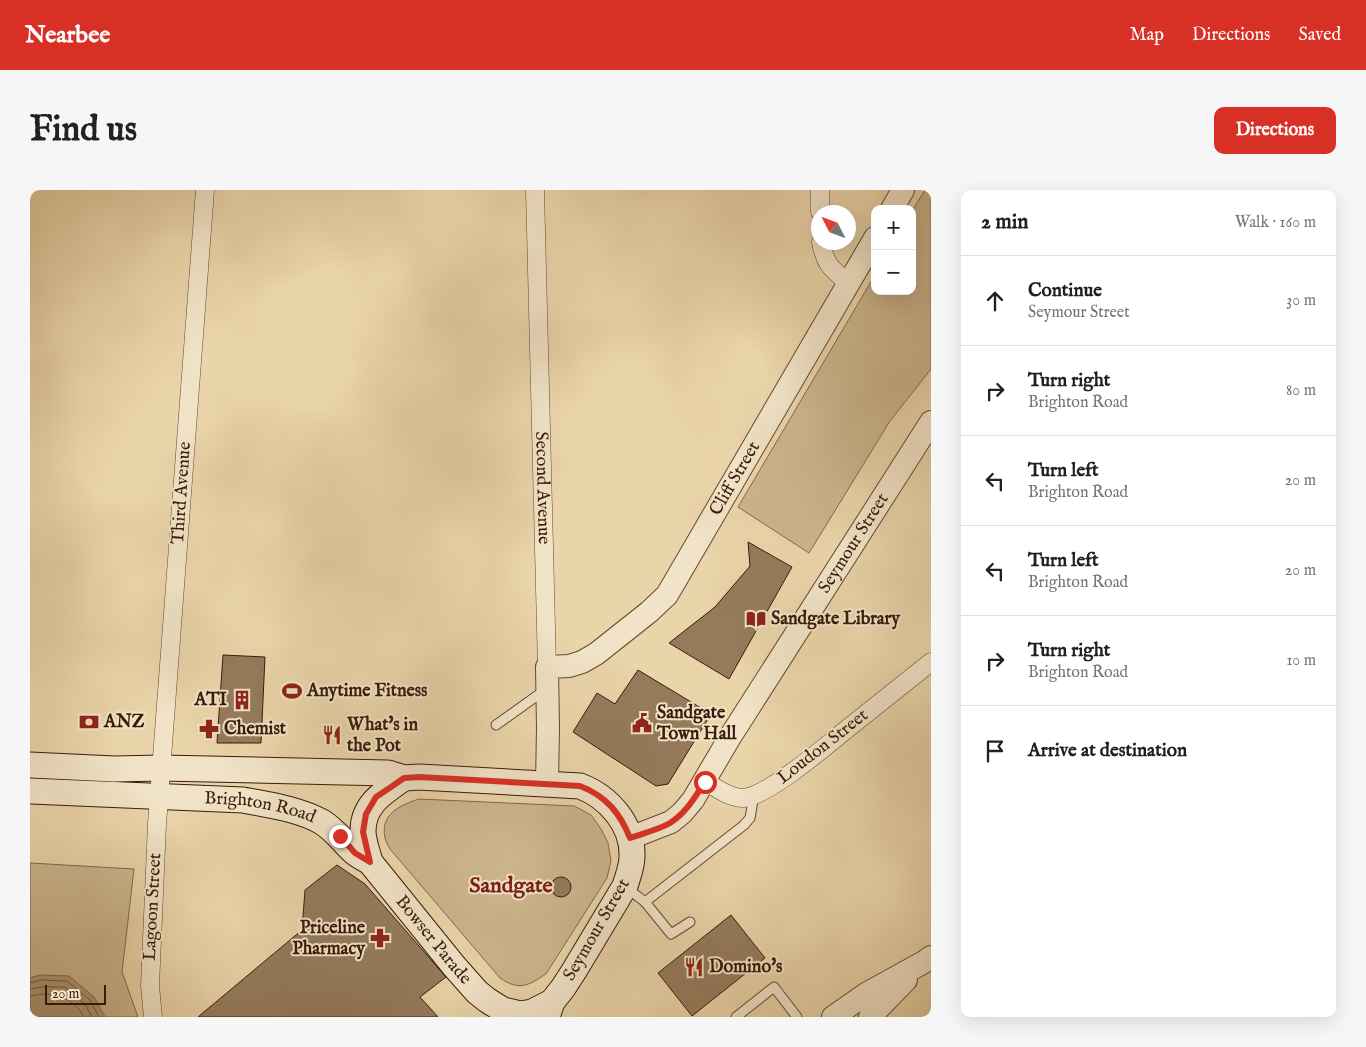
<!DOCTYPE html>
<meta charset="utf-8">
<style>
:root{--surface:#fff;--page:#f6f6f6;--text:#202124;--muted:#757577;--line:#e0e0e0;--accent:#d93025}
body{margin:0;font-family:"IM FELL English",serif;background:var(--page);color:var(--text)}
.controls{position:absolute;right:15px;top:15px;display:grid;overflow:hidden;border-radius:10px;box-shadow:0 5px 20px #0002}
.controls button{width:45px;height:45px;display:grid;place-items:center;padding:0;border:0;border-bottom:1px solid var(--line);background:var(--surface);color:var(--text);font:25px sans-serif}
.compass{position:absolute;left:781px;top:15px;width:45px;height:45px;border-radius:50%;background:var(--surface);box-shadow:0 5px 20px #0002;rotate:312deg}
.scale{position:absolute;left:15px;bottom:12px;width:61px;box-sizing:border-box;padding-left:5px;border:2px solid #391b09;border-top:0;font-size:14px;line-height:18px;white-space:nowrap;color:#391b09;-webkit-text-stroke:4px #f1e3c7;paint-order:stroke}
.stop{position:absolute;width:15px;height:15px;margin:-11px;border:4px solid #d93025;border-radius:50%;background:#fff}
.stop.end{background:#d93025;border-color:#fff;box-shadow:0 1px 5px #0008}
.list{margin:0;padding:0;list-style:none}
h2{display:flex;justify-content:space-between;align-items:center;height:65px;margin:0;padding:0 20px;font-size:21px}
h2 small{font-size:16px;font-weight:400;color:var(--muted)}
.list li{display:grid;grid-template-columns:32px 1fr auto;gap:15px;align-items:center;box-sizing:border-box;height:90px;padding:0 20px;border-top:1px solid var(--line)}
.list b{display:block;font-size:19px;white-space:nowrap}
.list p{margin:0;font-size:16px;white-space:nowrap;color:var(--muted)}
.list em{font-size:16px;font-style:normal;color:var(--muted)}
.icon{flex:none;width:28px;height:28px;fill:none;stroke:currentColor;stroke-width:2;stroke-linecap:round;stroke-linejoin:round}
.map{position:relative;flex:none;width:901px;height:827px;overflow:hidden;border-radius:10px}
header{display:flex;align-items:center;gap:30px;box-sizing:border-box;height:70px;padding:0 25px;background:var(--accent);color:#fff}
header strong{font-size:24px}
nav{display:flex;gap:28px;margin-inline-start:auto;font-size:18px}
.intro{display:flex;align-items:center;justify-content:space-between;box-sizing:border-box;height:120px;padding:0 30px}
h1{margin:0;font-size:35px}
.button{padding:12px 22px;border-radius:10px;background:var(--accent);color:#fff;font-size:18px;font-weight:700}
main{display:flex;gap:30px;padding:0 30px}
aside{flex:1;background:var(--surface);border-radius:10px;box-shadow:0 5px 20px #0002}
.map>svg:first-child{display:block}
</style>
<header>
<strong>Nearbee</strong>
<nav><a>Map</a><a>Directions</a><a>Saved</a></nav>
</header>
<div class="intro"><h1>Find us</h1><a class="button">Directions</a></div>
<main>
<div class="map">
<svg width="901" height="827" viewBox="0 0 901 827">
<rect width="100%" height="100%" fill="#ead4a9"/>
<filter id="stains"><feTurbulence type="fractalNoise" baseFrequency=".004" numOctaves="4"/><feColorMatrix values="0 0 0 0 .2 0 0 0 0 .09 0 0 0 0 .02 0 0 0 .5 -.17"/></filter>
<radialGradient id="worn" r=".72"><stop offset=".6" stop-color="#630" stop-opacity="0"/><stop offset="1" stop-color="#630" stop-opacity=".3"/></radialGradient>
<g fill="#ccb58e" stroke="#82684c">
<path d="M895,0H901V179L860,231L779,363L708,317L845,85V101H882V21Z"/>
<path d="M389,609L544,616L561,625L571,639L578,653L581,671L577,688L516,784C498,796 489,801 470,788L360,659C358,656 356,652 355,648C350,624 370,615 389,609Z"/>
<path d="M0,673L104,679L92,782L108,827H0Z"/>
</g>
<path fill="#ae9573" stroke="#7f6449" d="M10,785L39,786L64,807L75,827H0V788Z"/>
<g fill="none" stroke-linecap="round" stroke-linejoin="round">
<g stroke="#74583e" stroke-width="1">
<path d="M0,793L11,790L37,791L60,810L69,827"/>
<path d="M0,799L12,797H35L55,814L62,827"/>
<path d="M0,806L13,804L32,805L49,819L54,827"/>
</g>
</g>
<g fill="#957b5c" stroke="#391b09">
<path d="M718,352L762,377L699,489L639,453L685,417L720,376Z"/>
<path d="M193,465L235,467L231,553H187Z"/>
<path d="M608,480L681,524L638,594L626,596L543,542L567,503L585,514Z"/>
<path d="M307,675L335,694L416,787L390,807L408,827H168L272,740L275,700Z"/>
<circle cx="531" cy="697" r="10"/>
<path d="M701,725L735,768L662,826L628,783Z"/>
</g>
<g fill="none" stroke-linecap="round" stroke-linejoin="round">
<defs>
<g id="service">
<path d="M466,535L515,500"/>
<path d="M597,698L615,712L641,744L660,732"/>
<path d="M615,712L714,635L720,628L724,605"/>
<path d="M706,827L744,797L767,827"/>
</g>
<g id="minor">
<path id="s1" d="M505,0L517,477"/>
<path d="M790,0V22"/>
<path d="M791,52C795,75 802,79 818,93"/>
<path d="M675,591C686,598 700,608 713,608C737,607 797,555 817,539C845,517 873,494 901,472"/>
<path d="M123,827L120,796L127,634L175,0"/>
</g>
<g id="tertiary">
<path d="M862,19L873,0"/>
<path id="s2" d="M517,594L518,538L517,477L539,476L552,472L566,464L619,422L637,405L845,48"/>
<path id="s3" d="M600,648L641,632L652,623L663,610L700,547L901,232"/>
<path d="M803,827L836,804L894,772L901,767"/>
<path d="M840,827L876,790"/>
</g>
<g id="secondary">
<path d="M0,575L84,579L131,578L358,583L374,588L389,587L550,596C579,607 603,635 602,666C602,677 598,686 595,696L544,781L533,798L522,812L517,827"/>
<path id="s4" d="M0,601L213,610C239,615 269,619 292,632C305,640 313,652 324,662C328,666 335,669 340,672L424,776L447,802L457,810L473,820L490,824L502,822L522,812"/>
<path d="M340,672C338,663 333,651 333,641C333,614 354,602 374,588"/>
</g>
</defs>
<use href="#service" stroke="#654931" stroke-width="11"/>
<use href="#minor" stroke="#654931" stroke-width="19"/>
<use href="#tertiary" stroke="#654931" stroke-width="24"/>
<use href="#secondary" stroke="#391b09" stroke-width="27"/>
<use href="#service" stroke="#f1e3c7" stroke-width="9"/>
<use href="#minor" stroke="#f1e3c7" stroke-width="18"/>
<use href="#tertiary" stroke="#f1e3c7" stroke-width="22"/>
<use href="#secondary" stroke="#f1e3c7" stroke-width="25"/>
</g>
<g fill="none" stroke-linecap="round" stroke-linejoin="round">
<path stroke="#d93025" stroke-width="6" d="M310,646L325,663L340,672L333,642L336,624L346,607L361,597L374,588L389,587L550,596C576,606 590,623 600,648C613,643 628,640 640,633C656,623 665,607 675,592"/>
</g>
<defs>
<symbol id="library-bare" viewBox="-9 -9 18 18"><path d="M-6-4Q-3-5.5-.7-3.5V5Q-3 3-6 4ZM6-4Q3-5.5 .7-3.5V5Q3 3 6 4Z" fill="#8f2418" stroke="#f1e3c7" stroke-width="2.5" paint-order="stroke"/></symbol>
<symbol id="stadium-bare" viewBox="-9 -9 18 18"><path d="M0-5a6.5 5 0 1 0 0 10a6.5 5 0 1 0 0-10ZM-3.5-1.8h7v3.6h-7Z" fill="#8f2418" stroke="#f1e3c7" stroke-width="2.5" paint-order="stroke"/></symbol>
<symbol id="building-bare" viewBox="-9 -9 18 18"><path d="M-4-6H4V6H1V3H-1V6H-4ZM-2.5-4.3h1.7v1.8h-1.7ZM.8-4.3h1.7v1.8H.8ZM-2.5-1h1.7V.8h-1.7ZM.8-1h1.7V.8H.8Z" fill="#8f2418" stroke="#f1e3c7" stroke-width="2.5" paint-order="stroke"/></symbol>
<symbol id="bank-bare" viewBox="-9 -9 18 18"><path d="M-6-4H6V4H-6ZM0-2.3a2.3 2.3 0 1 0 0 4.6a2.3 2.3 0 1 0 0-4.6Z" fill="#8f2418" stroke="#f1e3c7" stroke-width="2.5" paint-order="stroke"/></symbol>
<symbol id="civic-bare" viewBox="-9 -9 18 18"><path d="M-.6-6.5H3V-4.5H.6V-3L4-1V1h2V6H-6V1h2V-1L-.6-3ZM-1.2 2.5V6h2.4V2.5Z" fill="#8f2418" stroke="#f1e3c7" stroke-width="2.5" paint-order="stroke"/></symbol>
<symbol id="pharmacy-bare" viewBox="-9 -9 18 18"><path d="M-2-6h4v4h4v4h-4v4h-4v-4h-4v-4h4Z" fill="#8f2418" stroke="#f1e3c7" stroke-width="2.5" paint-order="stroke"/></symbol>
<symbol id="restaurant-bare" viewBox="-9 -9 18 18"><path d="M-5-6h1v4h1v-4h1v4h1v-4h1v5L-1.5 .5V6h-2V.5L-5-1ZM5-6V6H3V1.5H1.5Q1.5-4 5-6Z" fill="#8f2418" stroke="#f1e3c7" stroke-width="2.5" paint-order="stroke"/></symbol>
</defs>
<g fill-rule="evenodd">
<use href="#library-bare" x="712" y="415" width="28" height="28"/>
<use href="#stadium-bare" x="248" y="487" width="28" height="28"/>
<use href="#building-bare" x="198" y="496" width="28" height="28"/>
<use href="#bank-bare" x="45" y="518" width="28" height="28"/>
<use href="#civic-bare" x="598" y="519" width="28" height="28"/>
<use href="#pharmacy-bare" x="165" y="525" width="28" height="28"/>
<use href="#restaurant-bare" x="288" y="531" width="28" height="28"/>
<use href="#pharmacy-bare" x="336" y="734" width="28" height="28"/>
<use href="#restaurant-bare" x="650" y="763" width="28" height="28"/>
</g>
<g text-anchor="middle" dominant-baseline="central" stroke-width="4" stroke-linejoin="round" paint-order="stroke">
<g font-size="18" fill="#391b09" stroke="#f1e3c7">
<text stroke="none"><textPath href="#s2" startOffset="396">Cliff Street</textPath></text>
<text stroke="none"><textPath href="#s1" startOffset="298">Second Avenue</textPath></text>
<text transform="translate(152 303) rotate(-86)">Third Avenue</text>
<text stroke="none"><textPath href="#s3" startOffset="378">Seymour Street</textPath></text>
<text transform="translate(793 557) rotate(-38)">Loudon Street</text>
<text stroke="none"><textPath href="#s4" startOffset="231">Brighton Road</textPath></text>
<text transform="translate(123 717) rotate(-87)">Lagoon Street</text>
<text transform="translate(567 740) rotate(-60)">Seymour Street</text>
<text stroke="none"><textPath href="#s4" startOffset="459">Bowser Parade</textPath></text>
</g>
<g font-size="18" font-weight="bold" fill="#391b09" stroke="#f1e3c7" text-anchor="start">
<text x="741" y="429">Sandgate Library</text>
<text x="277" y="501">Anytime Fitness</text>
<text x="197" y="510" text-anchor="end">ATI</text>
<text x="627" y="523">Sandgate<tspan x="627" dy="21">Town Hall</tspan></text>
<text x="74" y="532">ANZ</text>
<text x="317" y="535">What's in<tspan x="317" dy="21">the Pot</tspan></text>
<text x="194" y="539">Chemist</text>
<text x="335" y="738" text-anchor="end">Priceline<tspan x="335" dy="21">Pharmacy</tspan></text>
<text x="679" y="777">Domino's</text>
</g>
<g font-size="22" font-weight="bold" fill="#7a1f14" stroke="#f1e3c7">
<text x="481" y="696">Sandgate</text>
</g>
</g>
<rect width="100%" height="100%" filter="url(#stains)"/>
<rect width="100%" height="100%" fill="url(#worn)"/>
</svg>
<div class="controls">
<button>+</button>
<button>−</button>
</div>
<svg class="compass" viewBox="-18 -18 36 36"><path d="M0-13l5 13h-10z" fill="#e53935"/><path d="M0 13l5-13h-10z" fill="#757577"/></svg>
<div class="scale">20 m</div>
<div class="stop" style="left:675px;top:592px"></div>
<div class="stop end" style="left:310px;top:646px"></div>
</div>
<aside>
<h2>2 min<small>Walk · 160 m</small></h2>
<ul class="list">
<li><svg class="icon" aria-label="ahead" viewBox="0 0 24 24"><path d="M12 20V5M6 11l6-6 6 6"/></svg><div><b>Continue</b><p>Seymour Street</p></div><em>30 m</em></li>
<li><svg class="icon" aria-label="right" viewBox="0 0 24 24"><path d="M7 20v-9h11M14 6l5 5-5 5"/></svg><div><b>Turn right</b><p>Brighton Road</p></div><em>80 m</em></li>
<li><svg class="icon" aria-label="left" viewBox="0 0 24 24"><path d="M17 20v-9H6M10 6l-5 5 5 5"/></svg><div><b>Turn left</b><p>Brighton Road</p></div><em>20 m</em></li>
<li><svg class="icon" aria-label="left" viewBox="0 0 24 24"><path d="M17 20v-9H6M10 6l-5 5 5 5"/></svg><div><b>Turn left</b><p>Brighton Road</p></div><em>20 m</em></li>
<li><svg class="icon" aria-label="right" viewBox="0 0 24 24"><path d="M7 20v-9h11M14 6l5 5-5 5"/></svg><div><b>Turn right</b><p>Brighton Road</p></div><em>10 m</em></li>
<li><svg class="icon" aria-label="arrive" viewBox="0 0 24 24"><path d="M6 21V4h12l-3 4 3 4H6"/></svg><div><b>Arrive at destination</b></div></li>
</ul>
</aside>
</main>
